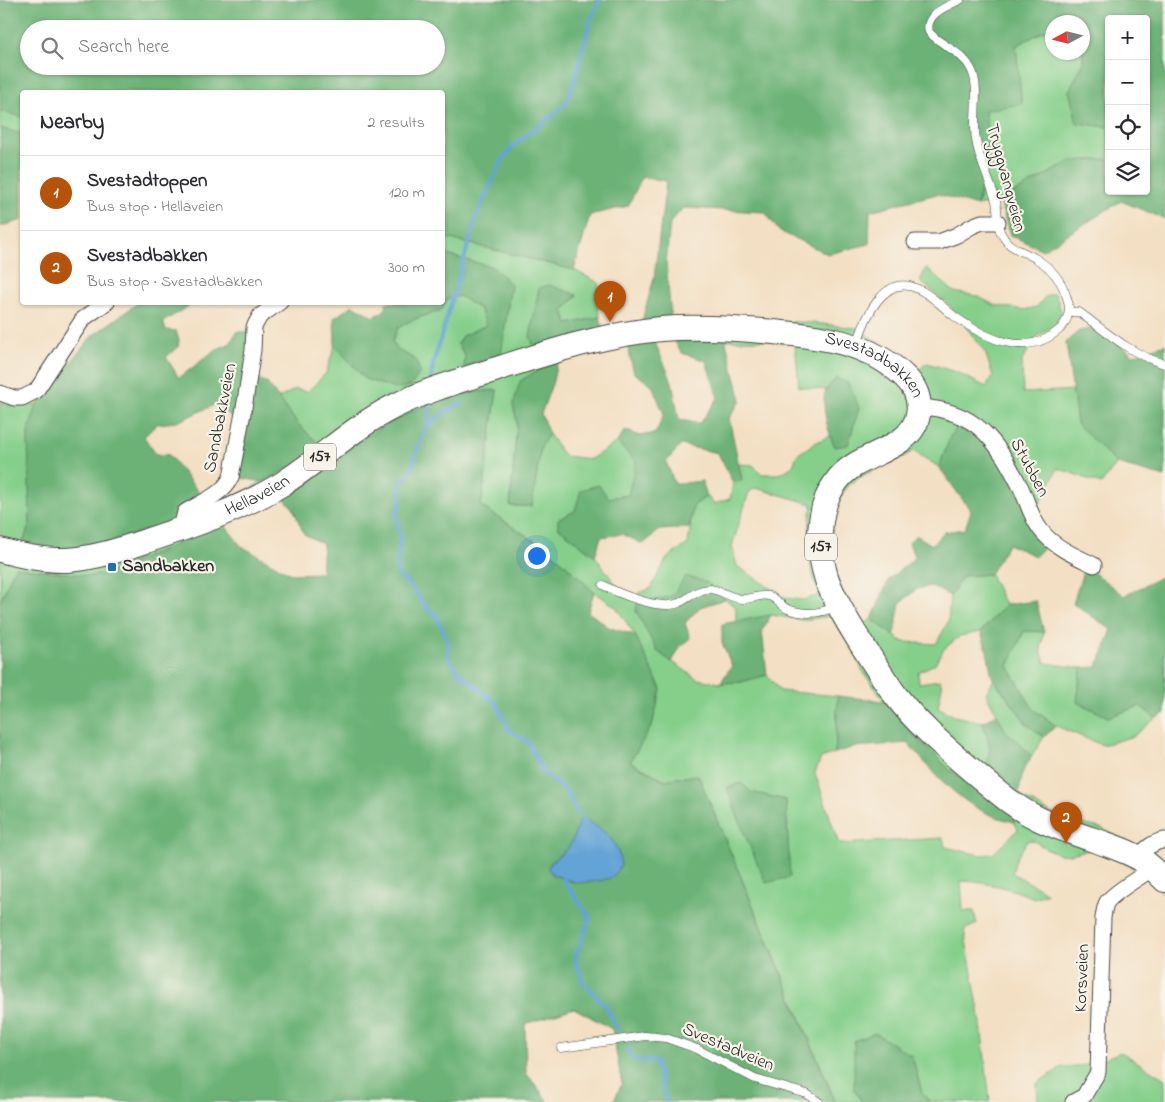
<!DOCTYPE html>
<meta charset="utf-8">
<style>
:root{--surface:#fff;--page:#f7f7f7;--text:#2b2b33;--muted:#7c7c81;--line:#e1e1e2;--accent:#b45309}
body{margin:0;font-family:"Indie Flower",sans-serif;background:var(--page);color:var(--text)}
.controls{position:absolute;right:15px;top:15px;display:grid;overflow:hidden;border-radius:5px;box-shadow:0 1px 4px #0004}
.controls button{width:45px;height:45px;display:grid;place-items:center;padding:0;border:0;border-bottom:1px solid var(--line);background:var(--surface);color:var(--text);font:25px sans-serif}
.compass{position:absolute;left:1045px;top:15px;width:45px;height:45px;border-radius:50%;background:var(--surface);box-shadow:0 1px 4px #0004;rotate:263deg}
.you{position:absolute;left:536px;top:555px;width:18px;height:18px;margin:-12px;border:4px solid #fff;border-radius:50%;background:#1a73e8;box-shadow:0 0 0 8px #1a73e833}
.badge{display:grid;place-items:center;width:32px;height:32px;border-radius:50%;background:var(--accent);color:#fff;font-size:16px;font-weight:700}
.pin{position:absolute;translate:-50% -41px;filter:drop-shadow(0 1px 2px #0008)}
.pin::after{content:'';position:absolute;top:26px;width:18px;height:15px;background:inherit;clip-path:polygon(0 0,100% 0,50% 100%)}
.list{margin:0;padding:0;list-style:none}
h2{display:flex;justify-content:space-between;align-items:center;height:65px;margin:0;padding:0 20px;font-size:21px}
h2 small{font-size:16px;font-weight:400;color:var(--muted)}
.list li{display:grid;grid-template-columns:32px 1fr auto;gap:15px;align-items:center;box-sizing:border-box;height:75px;padding:0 20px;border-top:1px solid var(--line)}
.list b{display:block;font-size:19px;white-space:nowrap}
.list p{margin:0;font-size:16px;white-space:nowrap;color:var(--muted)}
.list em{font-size:16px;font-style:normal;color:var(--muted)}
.icon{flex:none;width:28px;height:28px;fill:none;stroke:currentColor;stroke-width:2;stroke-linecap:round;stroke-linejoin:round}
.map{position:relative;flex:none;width:1165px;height:1102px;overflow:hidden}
.search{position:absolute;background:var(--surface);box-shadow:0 1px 4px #0004;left:20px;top:20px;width:425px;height:55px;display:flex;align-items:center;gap:12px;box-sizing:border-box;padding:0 18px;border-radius:28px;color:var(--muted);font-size:19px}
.panel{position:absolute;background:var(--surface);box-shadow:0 1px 4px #0004;left:20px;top:90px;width:425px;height:215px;border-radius:5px}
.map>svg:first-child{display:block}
</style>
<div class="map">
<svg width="1165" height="1102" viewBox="0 0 1165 1102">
<rect width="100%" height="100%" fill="#f7f3e8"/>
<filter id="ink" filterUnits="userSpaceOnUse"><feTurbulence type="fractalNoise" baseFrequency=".02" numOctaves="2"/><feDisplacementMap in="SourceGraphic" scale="10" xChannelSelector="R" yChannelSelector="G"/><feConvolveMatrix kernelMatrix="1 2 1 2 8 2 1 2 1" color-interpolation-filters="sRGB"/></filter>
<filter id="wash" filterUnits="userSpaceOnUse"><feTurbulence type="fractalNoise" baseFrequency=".0096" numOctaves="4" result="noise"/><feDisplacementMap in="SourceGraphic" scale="20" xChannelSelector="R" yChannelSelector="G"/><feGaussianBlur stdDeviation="1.12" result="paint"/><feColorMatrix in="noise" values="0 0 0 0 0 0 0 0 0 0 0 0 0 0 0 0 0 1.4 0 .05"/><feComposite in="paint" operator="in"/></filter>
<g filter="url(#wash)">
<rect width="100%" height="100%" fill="#f3dfc3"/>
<g fill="#85cf8b" stroke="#587d5b" fill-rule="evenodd">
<path d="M1046,30L1052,33V52H1082L1083,45V63L1069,91L1078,123L1109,127V159L1071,161L1000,201L977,206L989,151L985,109L1017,57L1016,46Z"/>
<path d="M0,111L22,117V134L0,128Z"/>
<path d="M443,237L574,270L599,283L598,310L600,317L568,324L563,311L577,296L530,336L773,321L814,323L856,328L895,353L917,371L927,363L956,372L986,387L993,376L985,352L950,306L920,281L926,268L954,292L977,296L994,305L1023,310L1037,307L1046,296L1055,293L1062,314L1053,327L1037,336L1022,361L1023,393L1074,390L1077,424L1117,464L1101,484L1058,468L1031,521L951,435L939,467L913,451C894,464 870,468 852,483C828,502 828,552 837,578C843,594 854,611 861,626L872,619L903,642L936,644L948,622L950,596L963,576L990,574L1005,605L981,632L960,636L944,649L935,664L918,672L919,683L940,680L942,686L938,707L954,716L983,722L990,748L986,769L1018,795L1064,820L1100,828L1155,855L1165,867V896C1148,876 1139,870 1116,859C1110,856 1104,852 1098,851C1090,849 1082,851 1075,853C1060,859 1044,847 1032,840L1027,841L1016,859L1012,873L1048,893L1034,898C1010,888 987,882 961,881L963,911H974L977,924L964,930L980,1016L990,1102H930L922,1093L912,1056L854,1089L862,1102H836L698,775L665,780L630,762L652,725L661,689L635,635L616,607L594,592L554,554L481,506L497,390L434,401L386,425L344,453L314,477L252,513L106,574L91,576L15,567L0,602V402L14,406L37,404L28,433L30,523L192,514L245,491L279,473L319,444L297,423L279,398L296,389L307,392L326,373L335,345L365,379L416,360L398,350L392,341L398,328L412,320L442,310L447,299L459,296L480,309L487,325L462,336L458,344L465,356H501L493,267L443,254ZM654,340H765L795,344L799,387L826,390L836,378V447L830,436L816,442L797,455L793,466L780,474H762L753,465L738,464L742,480L733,483L730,499L714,504L707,496L693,506L688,544L667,558L651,588L633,596L619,589L595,556L558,527L575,511L608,498L629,495L636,462L617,442L591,459L564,456L549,434L541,446L532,506H510L517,423L557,362L593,351ZM756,488L812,504C809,527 806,553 813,576C814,583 818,589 820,595L803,600L785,598L737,566L732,546L749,492ZM708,583L736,608V622L771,615L803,620L831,616L856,655L862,670L884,701L921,742L951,771L1015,816L1014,822L1018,829L993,854L981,855L945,847L943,838L839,844L815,773L821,758L835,753L838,696L780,691L767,675L741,682L720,683L697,679L657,651L637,604L672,596ZM741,783L751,792L785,800L744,833Z"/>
<path d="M1024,631L1044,632L1041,650L1045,663L1081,668L1077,702L1108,717L1140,706L1156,718L1134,736L1102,745L1056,726L1033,709L1008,666Z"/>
<path d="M994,679L1027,724L1044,737L1032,756L1005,730L986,693Z"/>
<path d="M1121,1052L1165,1079V1102H1038L1037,1083L1062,1067L1088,1065Z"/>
</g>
<g fill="#6cb277" stroke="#4c6e51" fill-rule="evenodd">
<path d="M0,0H1165V219L1121,201L1043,250L1010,235L1000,201L1071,161L1109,159V191H1146V19H1109V127L1077,123L1069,91L1083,63L1082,22H1052V33L1045,30L1016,46L1022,104L985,110L989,151L977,206L937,194L870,211L869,244L828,254L779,231L765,212L683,208L670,223L666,263L671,318L642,321L654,278L666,181L642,177L628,206L590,215L574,270L443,237L442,92H22V117L0,111ZM29,29H436V66H29Z"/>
<path d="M0,128L22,134V220L0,227Z"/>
<path d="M443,254L493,267L511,284L501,356L464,367L465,356L458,344L462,336L486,325L480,309L459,296L447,299L442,310L412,320L398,328L392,342L398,350L416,360L420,372L411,386L395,389L365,379L335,345L334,318L353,305L374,317L385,310L386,303L442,302Z"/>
<path d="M549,285L577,295L563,311L568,324L600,317L603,329L534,347L530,336L539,288Z"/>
<path d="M138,303H193L163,322L166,330L176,331L179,340L178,347L166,357L179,378L215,350L231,343L236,332H251L245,372L267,383L297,423L319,444L302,460L263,482L236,477L237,420L214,405L177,422L157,424L144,437L156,454L169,455L210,506L113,542L65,551L22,545L30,523L28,433L37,404L92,336Z"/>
<path d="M1102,327L1133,355L1165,344V477L1117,464L1077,424L1066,342L1079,331Z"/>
<path d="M725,338L741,400L729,418L742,480L733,483L718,453L681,445L666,462L675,484L702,481L707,496L693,506L689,528L660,530L643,544L622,534L601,537L595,556L558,527V519L575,511L581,490L599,485L608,498L628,495L636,462L617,442L625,430L640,436L656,433L664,414L652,385L634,373L627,345L654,340L672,382L679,420L700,423L718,398L706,361L682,353L673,339Z"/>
<path d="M557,362L553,381L541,414L549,434L541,446L532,506H510L517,423L513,405L520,381L542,368Z"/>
<path d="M836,378L848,383L859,408L848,445L835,447C829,435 820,404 826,390C828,386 833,382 836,378Z"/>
<path d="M497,390L481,506L554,554L594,592L588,612L610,628L635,635L661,689L652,725L630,762L665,780L698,775L835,1102H613L622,1084L612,1029L574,1008L525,1024L526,1073L549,1102H0V602L15,567L91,576L106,574L224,524L241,546L291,574L321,573L323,544L304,534L293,508L282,496C293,490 305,484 315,477C332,464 348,449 366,437C405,411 450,392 497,390ZM569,847L577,883L553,875L548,868L552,861Z"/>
<path d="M960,425L979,436L999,458L1048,545L1035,556L1008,544L990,574L963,576L950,596L931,586L917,589L900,603L894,636L872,619L889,579L915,558L909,543L916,535L932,545L944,532L965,529L971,511L939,467L951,435Z"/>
<path d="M1085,566L1124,596L1165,575V713L1156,718L1140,706L1108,717L1077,702L1081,668L1097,667L1112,630L1073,603Z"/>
<path d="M686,576L708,583L725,599L700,607L685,623L690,638L680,647L672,662L657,651L636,611L637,604L672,596Z"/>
<path d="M1036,601L1044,632L1024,631L1008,666L1033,709L1056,726L1044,737L1027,724L992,677L987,651L981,632L1005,605Z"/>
<path d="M771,615L762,631L767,675L741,682L720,683L732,666L722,643V624Z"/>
<path d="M838,696L884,701L921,742L951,771L1015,816L1014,822C1006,820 998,818 991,815C957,801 931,770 908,743L854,747L835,753Z"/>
<path d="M997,714L1005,730L1032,756L1023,771L1018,795L986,769L990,748L983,722Z"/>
<path d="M741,783L751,792L786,800L790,877L766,883L744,833L727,788Z"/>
<path d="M875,1033L912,1056L922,1093L930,1102H862L854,1089V1041Z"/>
</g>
<path fill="#63a3d6" stroke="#476780" d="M581,818C603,829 618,839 621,865L612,878L600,881L577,883L553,875L548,868C553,857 561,856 568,848C575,840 576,826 581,818Z"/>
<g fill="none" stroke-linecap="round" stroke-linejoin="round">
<g stroke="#63a3d6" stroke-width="4">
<path d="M431,378L433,364L477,215L501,162L513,146L552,116L566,103L574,82L590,21L600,0"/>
<path d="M462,403C454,408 444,412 437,418C421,431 416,452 411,472C398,480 400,495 400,509L396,512L400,535L397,573L412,588L428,610L435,613L448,641V656L458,672L496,703L509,730L528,742L543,772L565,790L581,818"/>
<path d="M427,428L429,403"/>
<path d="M563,879L590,918L575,958L583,982L606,1006L617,1029"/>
<path d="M628,1049L633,1059L656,1062L666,1102"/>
</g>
</g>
</g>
<g filter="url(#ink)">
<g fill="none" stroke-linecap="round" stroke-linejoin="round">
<defs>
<g id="service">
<path d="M1069,312H1079C1105,331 1133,356 1165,364"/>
<path d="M857,344C865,318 884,272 918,289C932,295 942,307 954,316C986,339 1027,359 1060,329C1069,320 1071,310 1067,298C1062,280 1050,267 1035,258C1019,249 1008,249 1000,231C997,221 998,211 996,201C990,180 979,161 976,140C972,118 981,87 971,69C962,51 941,46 929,32C924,14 948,6 960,0"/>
<path d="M603,585C619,594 661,611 679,603C689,598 697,589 710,589C721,590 732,599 743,599C752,599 760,594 769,596C776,598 781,606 788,609C804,615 821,614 836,606"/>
<path d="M561,1048L645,1036L666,1038L697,1049L755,1079L807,1094L819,1102"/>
</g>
<g id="minor">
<path d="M915,242H939L957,235L972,226L982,222H998"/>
<path d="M0,393L14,398H22L36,391L83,319L107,302"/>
<path d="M920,407C977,410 997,441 1021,488C1027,501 1031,517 1040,529C1053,547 1075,556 1094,565"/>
<path d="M185,528L183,520L185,512C201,502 223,495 231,477L245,402L253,350L254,327L260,316L280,302"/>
<path d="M1138,857C1146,848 1153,842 1165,840"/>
<path d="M1073,1102L1084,1096L1098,1072L1103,918C1104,913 1104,907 1107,902C1115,891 1141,877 1153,868"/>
</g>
<g id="primary">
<path id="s1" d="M0,550C22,556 44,561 67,560C96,558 122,549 149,540C194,525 241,509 282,484C320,460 353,427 393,407C426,390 462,380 497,369C550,352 605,334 661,329C695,326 729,328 763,331C814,336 866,339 905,377C925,396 923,425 900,441C878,456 852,460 836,482C816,509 817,550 827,580C835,601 847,621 859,640C871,659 883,678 896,696C919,726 947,749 975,773C995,790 1014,807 1037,818C1057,828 1079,835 1100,842C1114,847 1127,851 1139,858C1149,864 1157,872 1165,880"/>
</g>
</defs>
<use href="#service" stroke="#494642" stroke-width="9"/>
<use href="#minor" stroke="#494642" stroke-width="17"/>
<use href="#primary" stroke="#494642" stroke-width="26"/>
<use href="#service" stroke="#fff" stroke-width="8"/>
<use href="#minor" stroke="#fff" stroke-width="15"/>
<use href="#primary" stroke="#fff" stroke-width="24"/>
</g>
</g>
<rect fill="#1f6fb2" stroke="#f7f3e8" stroke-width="2" x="107" y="562" width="10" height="10" rx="2.5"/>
<g text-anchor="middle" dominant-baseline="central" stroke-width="4.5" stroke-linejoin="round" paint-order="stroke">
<g fill="#f7f3e8" stroke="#686764" stroke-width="1">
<rect x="304" y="443.5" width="32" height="27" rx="4"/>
<rect x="805" y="533.5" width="32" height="27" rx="4"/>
</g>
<g font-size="16" font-weight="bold" fill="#2b2b2b">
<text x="320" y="457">157</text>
<text x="821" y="547">157</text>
</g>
<g font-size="18" fill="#2b2b2b" stroke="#f7f3e8">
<text transform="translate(1005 178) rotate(75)">Tryggvangveien</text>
<text stroke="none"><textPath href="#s1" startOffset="934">Svestadbakken</textPath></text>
<text transform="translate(221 418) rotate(-79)">Sandbakkveien</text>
<text transform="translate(1029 468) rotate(62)">Stubben</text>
<text stroke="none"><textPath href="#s1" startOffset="270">Hellaveien</textPath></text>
<text transform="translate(1083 978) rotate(-88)">Korsveien</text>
<text transform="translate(728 1048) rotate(23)">Svestadveien</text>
</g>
<g font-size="18" font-weight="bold" fill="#2b2b2b" stroke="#f7f3e8" text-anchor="start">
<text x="122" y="567">Sandbakken</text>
</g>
</g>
</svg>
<div class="controls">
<button>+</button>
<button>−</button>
<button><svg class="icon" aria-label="locate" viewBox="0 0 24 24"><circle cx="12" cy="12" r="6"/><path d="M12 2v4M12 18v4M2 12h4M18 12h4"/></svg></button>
<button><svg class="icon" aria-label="layers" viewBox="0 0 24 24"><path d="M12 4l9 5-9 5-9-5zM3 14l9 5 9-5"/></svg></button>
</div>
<svg class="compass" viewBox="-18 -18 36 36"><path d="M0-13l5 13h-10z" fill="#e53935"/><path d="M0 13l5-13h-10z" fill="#7c7c81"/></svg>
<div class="you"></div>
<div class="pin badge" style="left:610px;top:322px">1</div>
<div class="pin badge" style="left:1066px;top:843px">2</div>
<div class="search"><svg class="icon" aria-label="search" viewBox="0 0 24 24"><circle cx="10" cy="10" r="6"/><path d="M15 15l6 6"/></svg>Search here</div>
<section class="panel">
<h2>Nearby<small>2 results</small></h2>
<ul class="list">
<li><span class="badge">1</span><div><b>Svestadtoppen</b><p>Bus stop · Hellaveien</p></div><em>120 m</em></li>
<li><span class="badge">2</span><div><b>Svestadbakken</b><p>Bus stop · Svestadbakken</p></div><em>300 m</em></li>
</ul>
</section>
</div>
